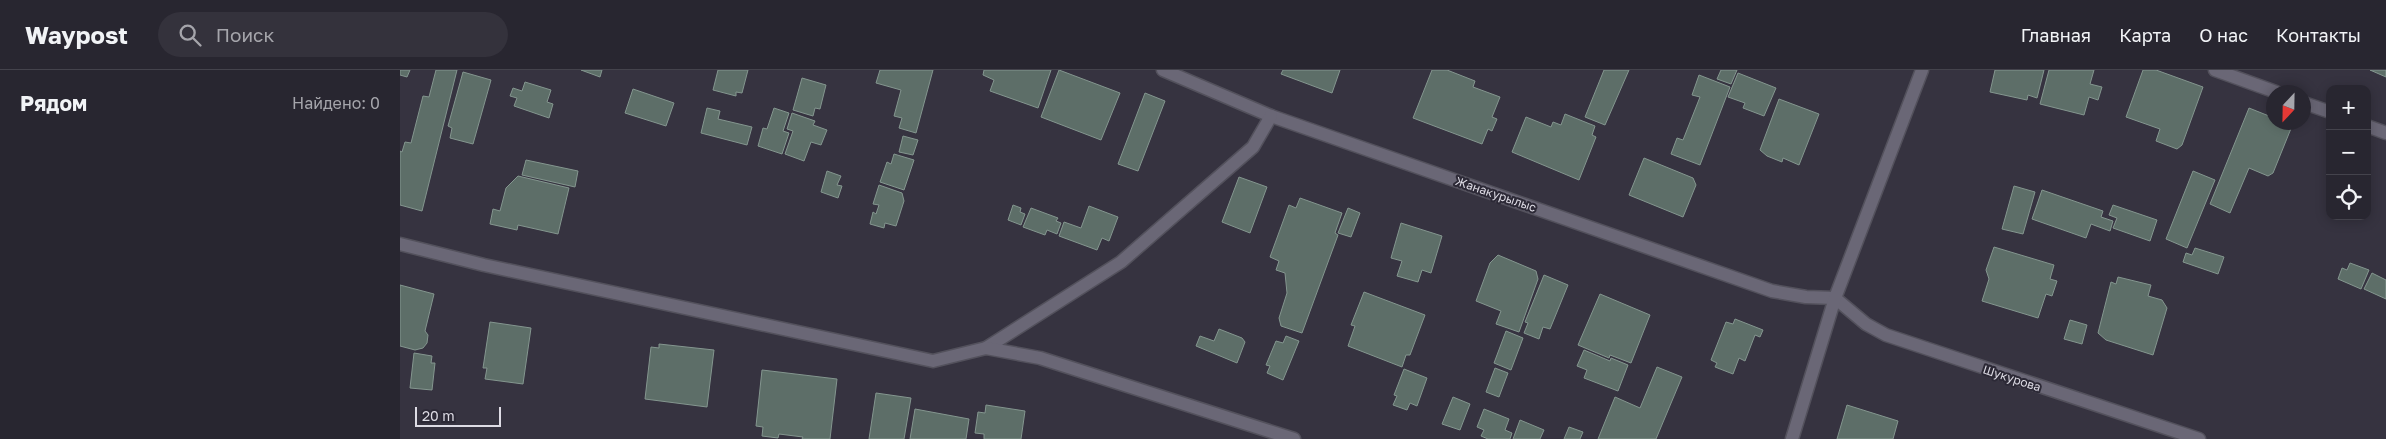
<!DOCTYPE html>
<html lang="ru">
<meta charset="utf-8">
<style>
:root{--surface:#282630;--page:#34323c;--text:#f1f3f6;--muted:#a5a5ab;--line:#44434c}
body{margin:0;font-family:"Golos Text",sans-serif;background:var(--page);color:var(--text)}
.controls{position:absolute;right:15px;top:15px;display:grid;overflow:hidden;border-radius:10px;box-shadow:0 2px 12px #0003}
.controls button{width:45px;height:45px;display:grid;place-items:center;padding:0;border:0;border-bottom:1px solid var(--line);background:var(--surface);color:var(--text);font:25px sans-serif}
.compass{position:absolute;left:1866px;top:15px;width:45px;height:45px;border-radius:50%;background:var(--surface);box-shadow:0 2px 12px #0003;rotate:202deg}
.scale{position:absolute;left:15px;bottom:12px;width:86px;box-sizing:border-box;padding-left:5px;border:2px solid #dedce5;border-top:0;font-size:14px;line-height:18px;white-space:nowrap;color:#dedce5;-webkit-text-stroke:4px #2c2936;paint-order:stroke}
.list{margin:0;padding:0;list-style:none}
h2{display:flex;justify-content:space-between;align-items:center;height:65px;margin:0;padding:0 20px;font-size:21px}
h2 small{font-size:16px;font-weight:400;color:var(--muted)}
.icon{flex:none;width:28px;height:28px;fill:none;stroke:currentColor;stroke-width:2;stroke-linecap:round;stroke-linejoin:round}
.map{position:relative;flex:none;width:1986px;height:369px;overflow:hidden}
header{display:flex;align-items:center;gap:30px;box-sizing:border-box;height:70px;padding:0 25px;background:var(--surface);border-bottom:1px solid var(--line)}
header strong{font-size:24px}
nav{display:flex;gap:28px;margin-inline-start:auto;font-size:18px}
.search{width:350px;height:45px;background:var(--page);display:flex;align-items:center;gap:12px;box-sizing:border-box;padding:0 18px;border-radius:28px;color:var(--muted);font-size:19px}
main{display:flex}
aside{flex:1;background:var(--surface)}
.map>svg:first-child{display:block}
</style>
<header>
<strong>Waypost</strong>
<div class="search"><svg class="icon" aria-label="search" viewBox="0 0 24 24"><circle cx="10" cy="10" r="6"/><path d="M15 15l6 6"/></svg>Поиск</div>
<nav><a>Главная</a><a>Карта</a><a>О нас</a><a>Контакты</a></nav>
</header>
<main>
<aside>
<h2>Рядом<small>Найдено: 0</small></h2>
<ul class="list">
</ul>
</aside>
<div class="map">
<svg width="1986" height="369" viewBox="0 0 1986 369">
<rect width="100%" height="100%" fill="#363340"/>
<g fill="#5d6e68" stroke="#84968f">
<path d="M0,0H10L7,7L0,5Z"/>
<path d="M36,0H57L22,141L0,135V81L2,82L5,72L11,73L23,26L29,27Z"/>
<path d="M181,0H202L200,7Z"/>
<path d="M318,0H348L342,23L336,22V26L313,20Z"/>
<path d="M480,0H533L516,63L499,58L502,48L494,46L501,20L476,13Z"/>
<path d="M584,0H651L638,38L590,21L594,10L583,5Z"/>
<path d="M659,0L720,23L701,70L641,47Z"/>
<path d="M883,0H940L932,23L881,4Z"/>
<path d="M1032,0H1047L1075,11L1073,17L1100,27L1092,47L1097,49L1092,61L1088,59L1082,74L1013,48Z"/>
<path d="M1204,0H1229L1205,55L1185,47Z"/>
<path d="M1321,0H1337L1331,14L1317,9Z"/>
<path d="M1595,0H1644L1637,28L1628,25L1627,30L1590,22Z"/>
<path d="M1649,0H1694L1690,14L1702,17L1698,30L1689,27L1684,45L1640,34Z"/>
<path d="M1743,0H1756L1803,17L1782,75L1777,79L1756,71L1760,59L1726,47Z"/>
<path d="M1970,0H1986V7Z"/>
<path d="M63,2L91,10L73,74L50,68L52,58L48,56Z"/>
<path d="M1338,3L1376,18L1364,46L1343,38L1345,33L1328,27Z"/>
<path d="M1299,5L1330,17L1300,95L1271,84L1277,68L1283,70L1300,27L1292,25Z"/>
<path d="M402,8L426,15L420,39L415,38L413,46L393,40Z"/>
<path d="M125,12L151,20L147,32L153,34L149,48L114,36L117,28L110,26L113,18L122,21Z"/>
<path d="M233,19L274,33L266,56L225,43Z"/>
<path d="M745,23L765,31L738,101L718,94Z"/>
<path d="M1379,29L1419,44L1399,95L1383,88L1382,92L1367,86L1360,80Z"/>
<path d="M307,38L320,41L318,49L352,57L347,75L301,63Z"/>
<path d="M374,38L389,43L383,61L389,63L382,84L358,76L363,58L367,59Z"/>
<path d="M1849,38L1874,48V52H1884L1892,56L1873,103L1868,106L1849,98L1830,143L1810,134Z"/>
<path d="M392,43L415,51L413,55L427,60L421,75L411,72L404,91L385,84L393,61L387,59Z"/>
<path d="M1165,44L1195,56L1192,65L1196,67L1179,110L1112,82L1126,47L1151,57L1153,52L1161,55Z"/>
<path d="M503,66L518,70L513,85L499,82Z"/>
<path d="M494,84L514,90L504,120L480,112L487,92L491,94Z"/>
<path d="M1244,88L1293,108L1296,115L1283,147L1229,125Z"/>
<path d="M126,90L178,101L175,117L122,105Z"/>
<path d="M427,101L441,106L437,115L442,116L438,128L421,122Z"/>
<path d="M1793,101L1815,110L1787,178L1766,169Z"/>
<path d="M118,106L169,118L158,164L118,155L117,160L90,154L93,139L100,141L106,118Z"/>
<path d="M839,107L867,117L850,163L822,152Z"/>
<path d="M479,115L502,123L504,131L496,156L485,153L484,158L470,154L473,142L476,144L479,135L473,134Z"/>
<path d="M1614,116L1635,122L1623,164L1602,159Z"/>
<path d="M1642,120L1703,141L1701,147L1713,151L1710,161L1691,154L1686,168L1632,149Z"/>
<path d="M900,128L942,143L935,163L938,165L902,263L881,256L879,248L887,223L885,203L876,200L879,191L870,187L889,135L896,138Z"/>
<path d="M613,135L621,138L620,142L625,144L621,155L608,150Z"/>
<path d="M1713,135L1757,150L1750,171L1713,158L1717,148L1709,145Z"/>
<path d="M689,136L718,147L709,171L702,168L697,180L659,166L664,152L681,158Z"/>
<path d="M631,138L658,148L656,151L661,153L657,164L647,160L645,165L623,157Z"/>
<path d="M948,138L960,143L951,167L938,163Z"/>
<path d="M1001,153L1042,166L1031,203L1022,200L1018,212L997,206L1002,191L991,188Z"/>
<path d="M1594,177L1654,195L1650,209L1657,211L1652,226L1646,224L1638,248L1582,231L1589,209L1586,200Z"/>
<path d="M1795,178L1824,187L1818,204L1783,192L1786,183L1792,185Z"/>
<path d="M1098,185L1136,201L1138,209L1119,262L1096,254L1101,241L1076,231L1090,193Z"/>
<path d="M1950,193L1969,200L1961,219L1938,209L1942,198L1947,200Z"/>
<path d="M1972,203L1986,210V229L1964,219Z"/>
<path d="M1144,205L1168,215L1150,259L1143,257L1139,269L1124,263L1128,253L1125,252Z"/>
<path d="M1718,207L1751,215L1748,226L1762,230L1767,238L1753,285L1706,270L1698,263L1711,212L1716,214Z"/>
<path d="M0,215L34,224L25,261L28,265L27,273L23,278L15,280L0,276Z"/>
<path d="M964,222L1025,245L1010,285H1006L1002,297L948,276L955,256L951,255Z"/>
<path d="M1200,224L1250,245L1231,293L1210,285L1209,288L1178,275Z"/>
<path d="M1335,249L1363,260L1360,267L1355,265L1345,291L1339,288L1333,304L1315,297L1317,293L1311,290L1326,252L1333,254Z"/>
<path d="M1670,250L1687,255L1682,274L1664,269Z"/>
<path d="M90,252L131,258L123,314L85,309L87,298H83Z"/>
<path d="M819,259L842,268L845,272L837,293L796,276L800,266L814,271Z"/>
<path d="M1106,261L1123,268L1111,300L1094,293Z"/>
<path d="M886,266L899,271L883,310L867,303L870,296L866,295L876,271L883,273Z"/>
<path d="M259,274L314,280L307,337L245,329L251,277L259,278Z"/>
<path d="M1184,280L1210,291L1211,288L1228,295L1218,321L1184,308L1187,300L1177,296Z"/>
<path d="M14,283L32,286L31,293H35L32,320L10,318Z"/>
<path d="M1257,297L1282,307L1256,369H1198L1215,327L1240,338Z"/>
<path d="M1095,298L1108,303L1099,327L1086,322Z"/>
<path d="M1004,299L1027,308L1017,336L1010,333L1007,340L993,335L997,326L994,325Z"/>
<path d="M362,300L437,309L430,369H402L403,367L379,364L378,368L362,366L363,357L356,356Z"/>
<path d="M476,323L511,328L504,369H469Z"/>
<path d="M1053,327L1070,334L1060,360L1042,354Z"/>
<path d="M586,335L625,341L621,369H584V364L575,363L578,342L585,343Z"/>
<path d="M1447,335L1498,351L1493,369H1437Z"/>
<path d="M515,339L569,349L566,369H510Z"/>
<path d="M1084,339L1109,349L1105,360L1112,363L1110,369H1088L1081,366L1084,360L1077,357Z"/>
<path d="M1120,350L1144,360L1140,369H1113Z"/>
<path d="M1169,357L1183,362L1180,369H1164Z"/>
</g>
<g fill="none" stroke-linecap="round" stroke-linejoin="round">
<defs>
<g id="minor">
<path d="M763,0L871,46L1372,221L1406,227L1435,228"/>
<path d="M1815,0L1876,22"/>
<path d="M1904,33L1930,42"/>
<path d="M1967,56L1986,63"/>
<path d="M0,174L84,195L533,291L586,278L721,192L853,77L871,46"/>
<path d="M1435,228L1466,254L1486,265L1799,369"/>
<path d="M586,278L640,288L894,369"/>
<path d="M1392,369L1435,228L1522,0"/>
</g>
</defs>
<use href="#minor" stroke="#53515c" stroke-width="15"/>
<use href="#minor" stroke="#6a6776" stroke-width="12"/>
</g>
<g text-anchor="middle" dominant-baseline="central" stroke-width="4" stroke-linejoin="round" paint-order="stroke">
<g font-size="12" fill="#dedce5" stroke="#2c2936">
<text transform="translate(1096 124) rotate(19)">Жанакурылыс</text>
<text transform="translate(1612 308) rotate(18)">Шукурова</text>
</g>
</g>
</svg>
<div class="controls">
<button>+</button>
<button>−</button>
<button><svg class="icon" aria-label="locate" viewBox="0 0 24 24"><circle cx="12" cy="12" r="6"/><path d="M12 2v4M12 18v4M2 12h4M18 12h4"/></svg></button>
</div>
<svg class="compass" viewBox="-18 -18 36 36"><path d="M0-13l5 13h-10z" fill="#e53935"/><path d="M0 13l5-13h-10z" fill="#a5a5ab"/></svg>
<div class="scale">20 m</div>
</div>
</main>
